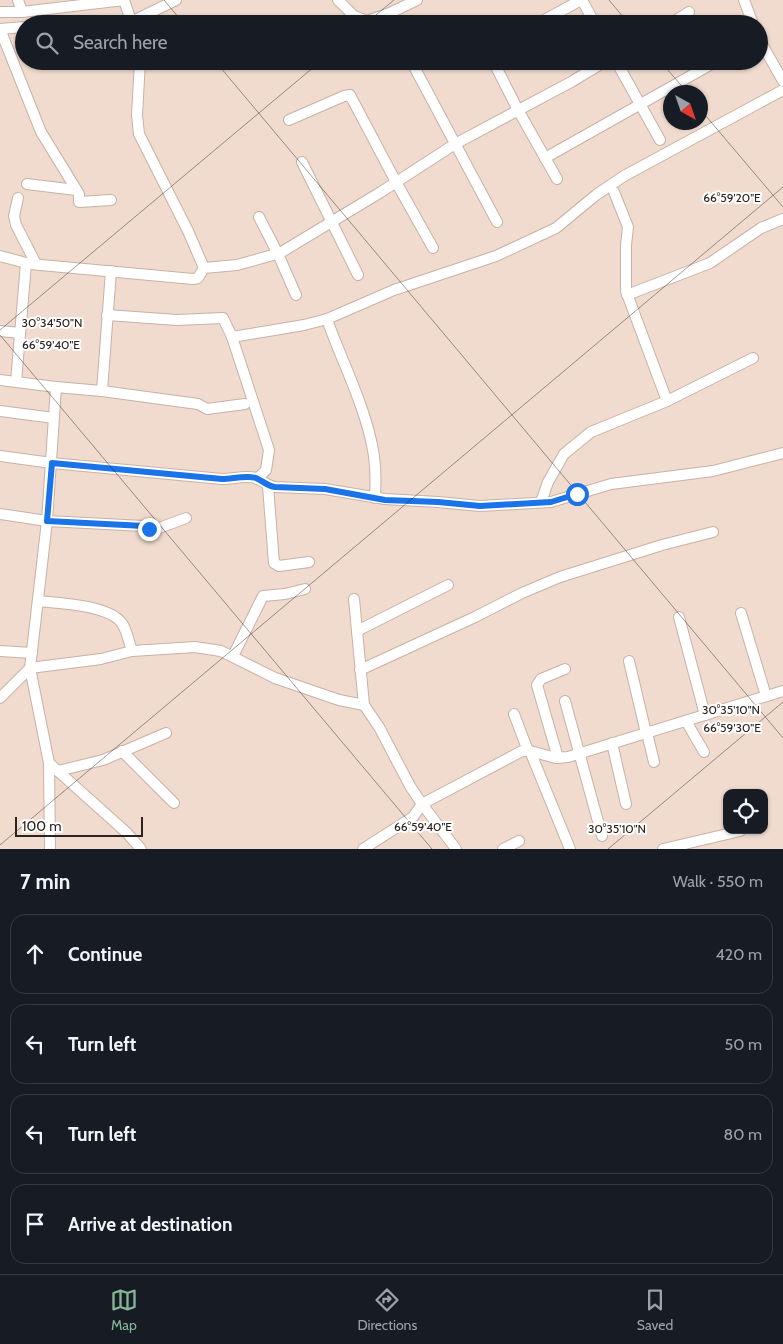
<!DOCTYPE html>
<meta charset="utf-8">
<style>
:root{--surface:#171b24;--page:#242831;--text:#f1f3f6;--muted:#9ea1a6;--line:#363941;--accent:#85b795}
body{margin:0;font-family:Cabin,sans-serif;background:var(--page);color:var(--text)}
.controls{position:absolute;right:15px;bottom:15px;display:grid;overflow:hidden;border-radius:10px;box-shadow:0 1px 4px #0004}
.controls button{width:45px;height:45px;display:grid;place-items:center;padding:0;border:0;border-bottom:1px solid var(--line);background:var(--surface);color:var(--text);font:25px sans-serif}
.compass{position:absolute;left:663px;top:85px;width:45px;height:45px;border-radius:50%;background:var(--surface);box-shadow:0 1px 4px #0004;rotate:140deg}
.scale{position:absolute;left:15px;bottom:12px;width:128px;box-sizing:border-box;padding-left:5px;border:2px solid #2b231f;border-top:0;font-size:14px;line-height:18px;white-space:nowrap;color:#2b231f;-webkit-text-stroke:4px #fff;paint-order:stroke}
.stop{position:absolute;width:15px;height:15px;margin:-11px;border:4px solid #1a73e8;border-radius:50%;background:#fff}
.stop.end{background:#1a73e8;border-color:#fff;box-shadow:0 1px 5px #0008}
.list{margin:0;padding:0;list-style:none}
h2{display:flex;justify-content:space-between;align-items:center;height:65px;margin:0;padding:0 20px;font-size:21px}
h2 small{font-size:16px;font-weight:400;color:var(--muted)}
.list li{display:grid;grid-template-columns:32px 1fr auto;gap:15px;align-items:center;box-sizing:border-box;height:80px;margin:0 10px 10px;padding:0 10px;border:1px solid var(--line);border-radius:15px}
.list b{display:block;font-size:19px;white-space:nowrap}
.list em{font-size:16px;font-style:normal;color:var(--muted)}
.icon{flex:none;width:28px;height:28px;fill:none;stroke:currentColor;stroke-width:2;stroke-linecap:round;stroke-linejoin:round}
.map{position:relative;flex:none;width:783px;height:849px;overflow:hidden}
.search{position:absolute;background:var(--surface);box-shadow:0 1px 4px #0004;left:15px;right:15px;top:15px;height:55px;display:flex;align-items:center;gap:12px;box-sizing:border-box;padding:0 18px;border-radius:28px;color:var(--muted);font-size:19px}
.sheet{height:425px;background:var(--surface)}
nav{display:flex;justify-content:space-around;align-items:center;box-sizing:border-box;height:70px;border-top:1px solid var(--line);background:var(--surface);font-size:14px;color:var(--muted)}
nav a{display:grid;justify-items:center;gap:2px}
nav .on{color:var(--accent)}
.map>svg:first-child{display:block}
</style>
<div class="map">
<svg width="783" height="849" viewBox="0 0 783 849">
<rect width="100%" height="100%" fill="#f1dbcf"/>
<g fill="none" stroke-linecap="round" stroke-linejoin="round">
<defs>
<g id="street">
<path d="M18,0L22,12"/>
<path d="M124,0L132,24"/>
<path d="M338,0L354,16L367,21L390,13L417,0"/>
<path d="M582,0L595,24"/>
<path d="M744,0L753,24"/>
<path d="M0,12H22L124,0"/>
<path d="M93,24L131,22L176,0"/>
<path d="M537,24L581,0"/>
<path d="M670,24L689,12"/>
<path d="M0,29L41,132L79,194V202L111,200"/>
<path d="M0,29L24,27"/>
<path d="M759,39L783,81"/>
<path d="M411,61L497,222"/>
<path d="M493,61L518,110L557,179"/>
<path d="M616,61L660,140"/>
<path d="M289,120L344,96L350,95L396,182L433,248"/>
<path d="M545,158L717,61"/>
<path d="M302,162L358,275"/>
<path d="M27,184L76,190"/>
<path d="M614,192L628,227L626,245V291L667,401"/>
<path d="M18,198L14,216L16,225L36,264"/>
<path d="M259,217L278,254L296,295"/>
<path d="M0,256L30,264L193,279L198,278L204,268L188,231L139,134L137,115L140,61"/>
<path d="M204,268L237,265L280,253L381,192L455,144L571,82L606,61"/>
<path d="M111,271L102,391L56,387L47,521L30,668L49,763L127,833L141,849"/>
<path d="M627,295L710,263L761,228L783,219"/>
<path d="M107,315L177,320L223,318L232,337L269,450L266,470L257,479"/>
<path d="M329,325C343,363 364,405 372,445C376,462 376,480 375,498"/>
<path d="M0,331L20,333"/>
<path d="M232,337L304,325L327,319L394,290L496,256L556,228L596,195L624,176L783,90"/>
<path d="M0,380L56,387"/>
<path d="M16,382L26,263"/>
<path d="M102,391L198,404L207,409L245,404"/>
<path d="M0,411L54,418"/>
<path d="M0,456L52,463L222,479C233,479 246,475 256,478C263,481 268,486 275,487L325,489L385,499L438,502L480,506L551,502L611,484L713,471L783,453"/>
<path d="M268,486L274,563L279,566L309,562"/>
<path d="M541,502L548,482L564,454L591,432L667,401L753,358"/>
<path d="M0,514L47,521L144,526L151,531L186,518"/>
<path d="M354,599L364,705"/>
<path d="M38,601C59,603 112,605 123,625C127,632 129,642 132,651"/>
<path d="M741,613L766,696"/>
<path d="M679,617L705,715"/>
<path d="M357,631L448,585"/>
<path d="M0,651L32,653"/>
<path d="M233,656L263,596L285,594L305,589"/>
<path d="M629,661L646,733"/>
<path d="M360,670L475,617L522,593L560,577L662,545L713,532"/>
<path d="M0,698L30,668L101,659L132,651L195,647L221,651L275,678L339,700L364,705L379,727L410,786L422,804L456,849"/>
<path d="M565,701L602,836"/>
<path d="M514,714L528,751"/>
<path d="M686,721L704,752"/>
<path d="M647,733L654,762"/>
<path d="M612,743L626,804"/>
<path d="M122,751L174,803"/>
<path d="M530,751L570,849"/>
<path d="M558,758L537,685L541,679L565,669"/>
<path d="M49,763L50,849"/>
<path d="M58,771L103,760L166,733"/>
<path d="M363,849L413,817L422,804L522,751H530L556,758L568,757L783,691"/>
<path d="M503,849L519,841"/>
<path d="M663,849L740,831"/>
</g>
</defs>
<use href="#street" stroke="#c7b2a6" stroke-width="12"/>
<use href="#street" stroke="#fff" stroke-width="10"/>
</g>
<g fill="none" stroke-linecap="round" stroke-linejoin="round">
<path stroke="#1a73e8" stroke-width="6" d="M149,529L144,526L47,521L52,463L222,479C232,479 246,475 256,478C263,481 267,486 275,487L325,489L385,500L438,502L480,506L551,502L577,494"/>
</g>
<path fill="none" stroke="#2b231f" stroke-width="1" stroke-opacity="0.45" d="M164,0L184,24M609,0L629,24M365,24L394,0M215,61L783,738M660,61L687,92M700,109L783,207M0,330L321,61M0,335L432,849M0,845L783,187M608,849L783,702"/>
<g font-size="12" text-anchor="middle" fill="#2b231f" stroke="#fff" stroke-width="4" stroke-linejoin="round" paint-order="stroke">
<text x="732" y="202">66°59'20"E</text>
<text x="52" y="327">30°34'50"N</text>
<text x="51" y="349">66°59'40"E</text>
<text x="731" y="714">30°35'10"N</text>
<text x="732" y="732">66°59'30"E</text>
<text x="423" y="831">66°59'40"E</text>
<text x="617" y="833">30°35'10"N</text>
</g>
</svg>
<div class="controls">
<button><svg class="icon" aria-label="locate" viewBox="0 0 24 24"><circle cx="12" cy="12" r="6"/><path d="M12 2v4M12 18v4M2 12h4M18 12h4"/></svg></button>
</div>
<svg class="compass" viewBox="-18 -18 36 36"><path d="M0-13l5 13h-10z" fill="#e53935"/><path d="M0 13l5-13h-10z" fill="#9ea1a6"/></svg>
<div class="scale">100 m</div>
<div class="stop" style="left:577px;top:494px"></div>
<div class="stop end" style="left:149px;top:529px"></div>
<div class="search"><svg class="icon" aria-label="search" viewBox="0 0 24 24"><circle cx="10" cy="10" r="6"/><path d="M15 15l6 6"/></svg>Search here</div>
</div>
<section class="sheet">
<h2>7 min<small>Walk · 550 m</small></h2>
<ul class="list">
<li><svg class="icon" aria-label="ahead" viewBox="0 0 24 24"><path d="M12 20V5M6 11l6-6 6 6"/></svg><div><b>Continue</b></div><em>420 m</em></li>
<li><svg class="icon" aria-label="left" viewBox="0 0 24 24"><path d="M17 20v-9H6M10 6l-5 5 5 5"/></svg><div><b>Turn left</b></div><em>50 m</em></li>
<li><svg class="icon" aria-label="left" viewBox="0 0 24 24"><path d="M17 20v-9H6M10 6l-5 5 5 5"/></svg><div><b>Turn left</b></div><em>80 m</em></li>
<li><svg class="icon" aria-label="arrive" viewBox="0 0 24 24"><path d="M6 21V4h12l-3 4 3 4H6"/></svg><div><b>Arrive at destination</b></div></li>
</ul>
</section>
<nav>
<a class="on"><svg class="icon" aria-label="map" viewBox="0 0 24 24"><path d="M3 6l6-2 6 2 6-2v14l-6 2-6-2-6 2zM9 4v14M15 6v14"/></svg>Map</a>
<a><svg class="icon" aria-label="directions" viewBox="0 0 24 24"><path d="M12 3l9 9-9 9-9-9zM9 14v-3h6M13 9l2 2-2 2"/></svg>Directions</a>
<a><svg class="icon" aria-label="saved" viewBox="0 0 24 24"><path d="M7 4h10v16l-5-4-5 4z"/></svg>Saved</a>
</nav>
